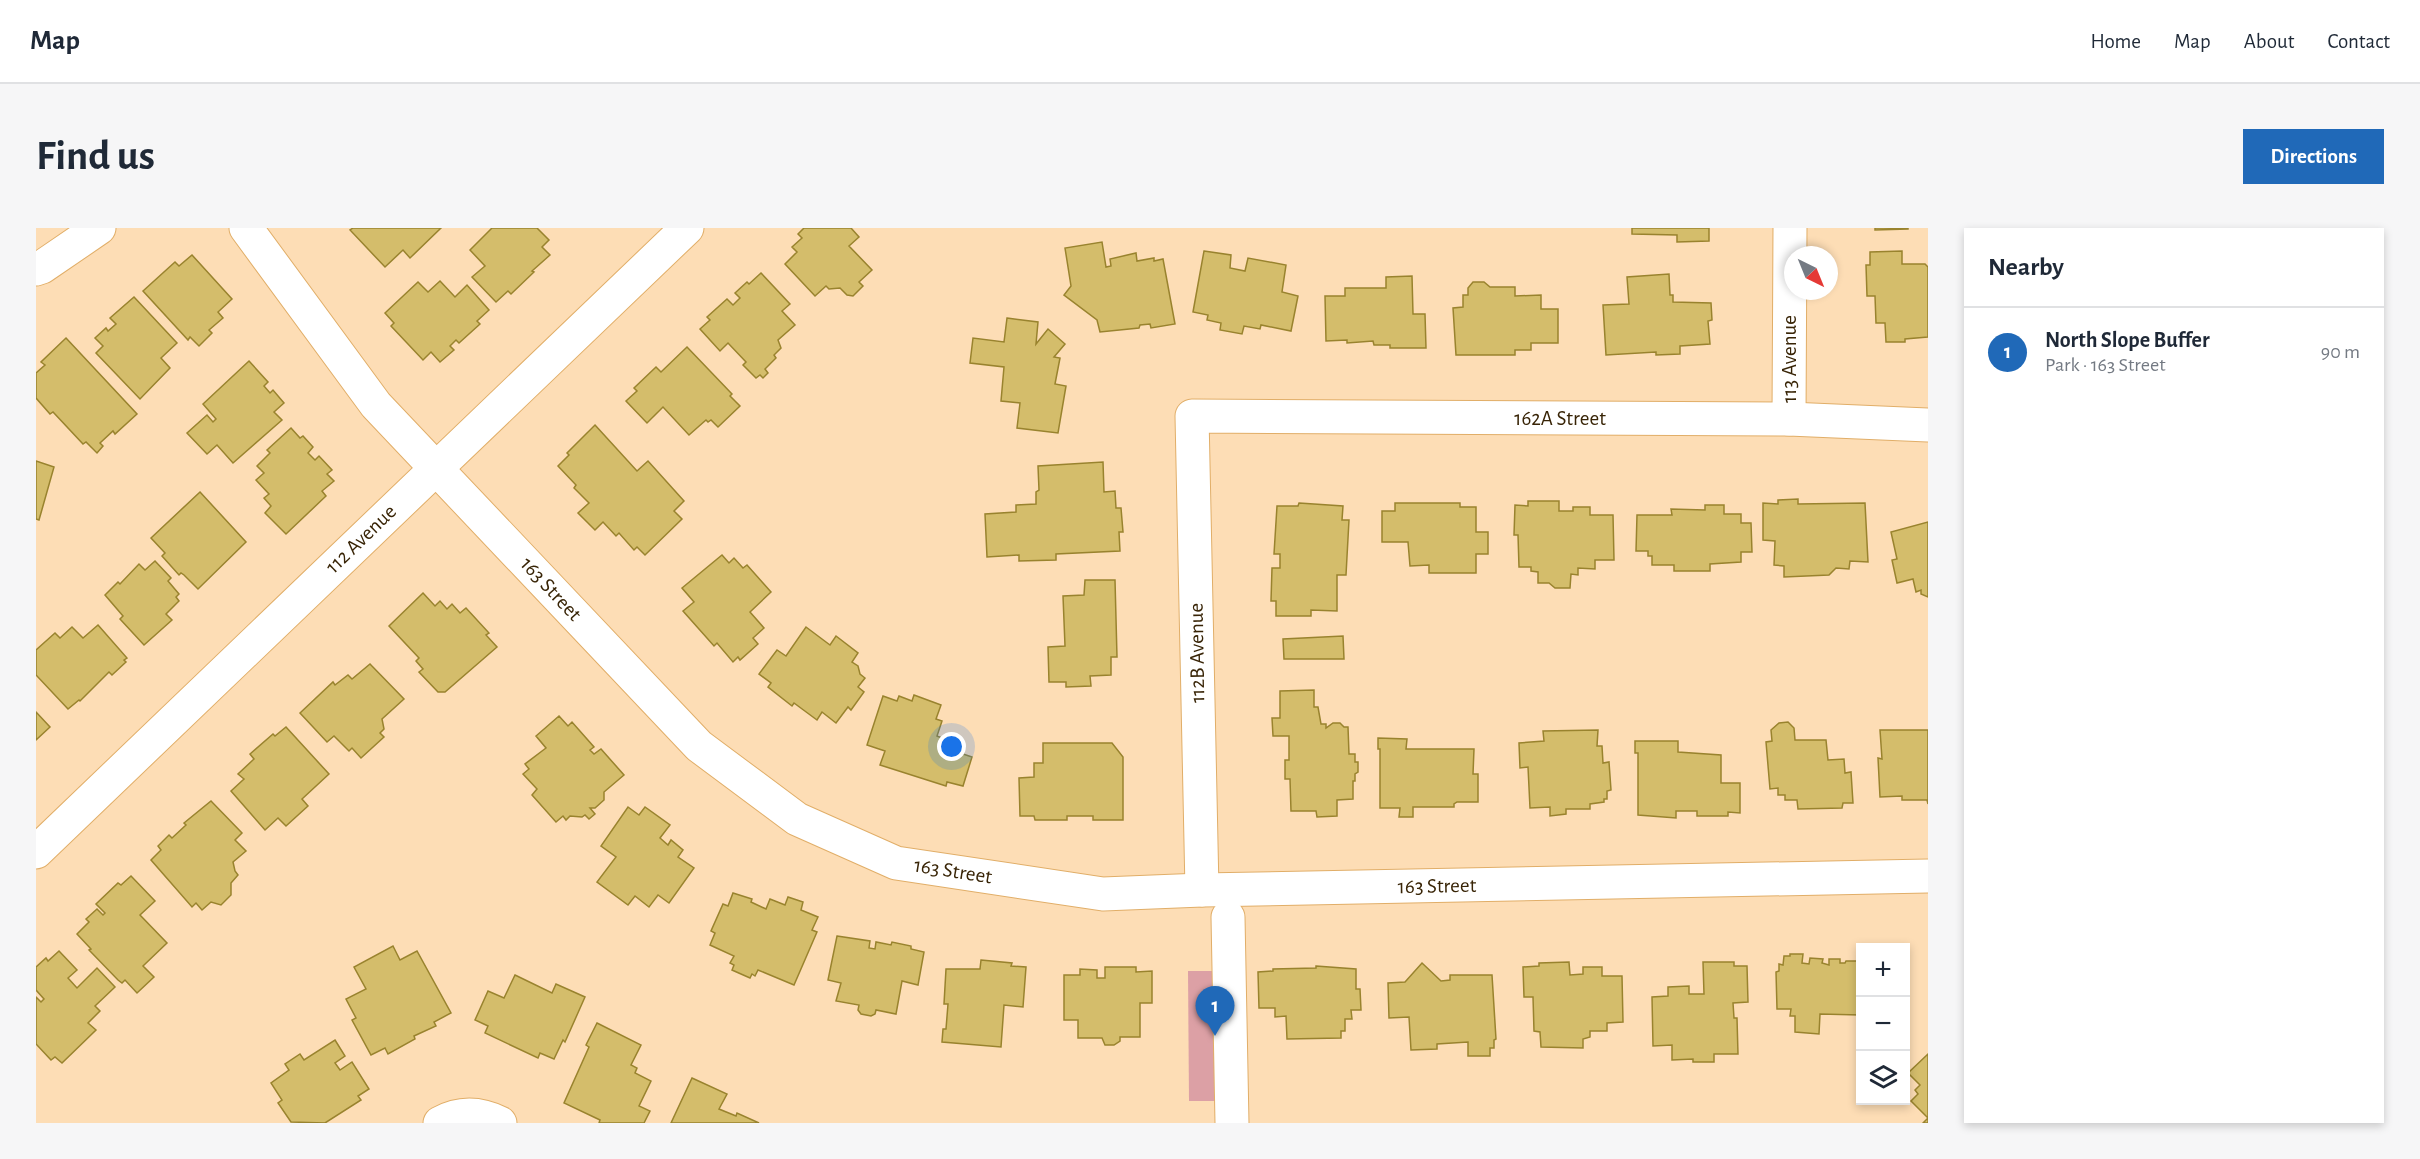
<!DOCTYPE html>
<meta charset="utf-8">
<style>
:root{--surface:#fff;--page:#f6f6f7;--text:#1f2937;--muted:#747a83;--line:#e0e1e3;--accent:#2069b8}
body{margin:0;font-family:"Alegreya Sans",sans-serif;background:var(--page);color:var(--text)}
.controls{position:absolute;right:18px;bottom:18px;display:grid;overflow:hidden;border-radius:0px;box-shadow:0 3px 9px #0003}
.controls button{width:54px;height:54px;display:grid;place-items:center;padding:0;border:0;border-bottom:2px solid var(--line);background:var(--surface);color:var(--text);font:30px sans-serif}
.compass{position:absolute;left:1748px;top:18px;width:54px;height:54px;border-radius:50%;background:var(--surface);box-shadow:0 3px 9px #0003;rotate:137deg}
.you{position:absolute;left:916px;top:519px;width:21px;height:21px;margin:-15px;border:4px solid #fff;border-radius:50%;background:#1a73e8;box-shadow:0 0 0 9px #1a73e833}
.badge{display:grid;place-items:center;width:39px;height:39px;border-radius:50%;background:var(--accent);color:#fff;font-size:20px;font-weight:700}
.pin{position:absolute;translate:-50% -50px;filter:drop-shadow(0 2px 3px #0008)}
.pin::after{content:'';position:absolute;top:32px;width:21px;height:18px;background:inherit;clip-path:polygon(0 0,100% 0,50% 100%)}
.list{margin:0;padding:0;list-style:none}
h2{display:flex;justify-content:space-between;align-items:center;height:78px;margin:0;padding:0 24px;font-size:26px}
h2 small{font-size:20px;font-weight:400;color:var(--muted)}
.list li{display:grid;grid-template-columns:39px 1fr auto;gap:18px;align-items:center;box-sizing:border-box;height:90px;padding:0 24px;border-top:2px solid var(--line)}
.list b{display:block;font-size:22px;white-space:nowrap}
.list p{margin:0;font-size:20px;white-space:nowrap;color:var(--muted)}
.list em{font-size:20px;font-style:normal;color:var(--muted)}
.icon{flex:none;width:33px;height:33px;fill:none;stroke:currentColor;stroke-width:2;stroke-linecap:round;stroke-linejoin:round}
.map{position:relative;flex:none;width:1892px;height:895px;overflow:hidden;border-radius:0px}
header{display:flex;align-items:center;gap:36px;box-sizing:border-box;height:84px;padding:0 30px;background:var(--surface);border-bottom:2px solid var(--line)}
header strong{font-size:28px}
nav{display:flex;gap:33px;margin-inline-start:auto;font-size:21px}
.intro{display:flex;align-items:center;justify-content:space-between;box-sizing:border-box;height:144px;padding:0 36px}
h1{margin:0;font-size:42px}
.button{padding:15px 27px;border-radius:0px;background:var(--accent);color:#fff;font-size:21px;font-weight:700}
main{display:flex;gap:36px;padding:0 36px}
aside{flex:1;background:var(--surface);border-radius:0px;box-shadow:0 3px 9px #0003}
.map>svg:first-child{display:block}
</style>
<header>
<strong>Map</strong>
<nav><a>Home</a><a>Map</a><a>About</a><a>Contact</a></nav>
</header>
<div class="intro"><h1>Find us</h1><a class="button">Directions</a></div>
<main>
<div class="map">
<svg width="1892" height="895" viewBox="0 0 1892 895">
<rect width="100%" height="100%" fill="#fdddb5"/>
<path fill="#dca0a5" d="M1152,743H1179L1181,873H1153Z"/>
<g fill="#d4bd6b" stroke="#99832e" stroke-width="1.5">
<path d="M317,0H405L374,30L367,22L349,39L314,2Z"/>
<path d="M456,0H501L513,12L506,19L514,27L496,43L498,44L475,66L472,63L460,74L436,49L449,38L434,22Z"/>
<path d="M768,0H815L823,9L813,18L836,42L823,54L827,58L817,68L811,67L804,60L793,61L790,58L779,68L749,36L761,24L756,19L766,10L762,6Z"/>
<path d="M1596,0H1673V13L1641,14V7L1596,6Z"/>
<path d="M1839,0H1872V1L1839,2Z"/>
<path d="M1066,14L1070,39L1075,38L1074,31L1100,25L1101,33L1118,30V33L1127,31L1139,96L1115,100L1114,96L1104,97L1103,100L1064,104L1061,92L1028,67L1035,58L1029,20Z"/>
<path d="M1168,23L1195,27L1194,40L1209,43L1212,30L1250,37L1246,64L1262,68L1255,103L1225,97L1224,101L1208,98L1206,106L1184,102L1185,95L1171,92L1172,87L1157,84Z"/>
<path d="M1866,23V36H1889L1892,39V109L1869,111V114H1850L1849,95H1840L1839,68H1831L1830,37H1834V24Z"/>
<path d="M156,27L196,71L182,84L187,90L173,102L176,105L163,118L154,109L152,112L107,63L139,34L143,38Z"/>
<path d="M725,45L754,76L746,83L759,97L742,112L745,120L738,127L740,130L729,141L732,145L727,150L724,147L720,150L707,137L710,134L692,115L684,123L664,101L674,92L671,89L691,71L697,77L704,70L699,65L711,54L713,56Z"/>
<path d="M1633,46L1634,67H1637V74L1675,75L1676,92L1672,93L1674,116L1644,118V126L1620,127V124L1570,127L1567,77L1593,76L1591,49Z"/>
<path d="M1376,48L1377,86H1389L1390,120H1354V117H1338L1337,113L1311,115V112L1290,113L1289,68H1309V60H1350V49Z"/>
<path d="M404,53L419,69L431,57L453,82L441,93L444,96L423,115L420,112L414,118L418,122L404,134L395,124L387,132L355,98L358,95L349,85L382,54L392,64Z"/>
<path d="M1437,54H1448L1454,59H1479V68L1505,67V81H1522V115H1495V122H1479V127H1420L1417,80L1427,79V67H1432V60Z"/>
<path d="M98,69L141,115L125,130L134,140L104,171L60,125L67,118L59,110L70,100L72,103L80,96L74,90Z"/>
<path d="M971,90L1002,94L1000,116L1012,101L1029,116L1018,129L1024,130L1019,156L1030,158L1022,205L981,200L984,175L965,173L968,139L934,135L937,110L968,114Z"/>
<path d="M30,110L101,186L79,206L77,203L64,215L67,218L61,225L50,214L47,216L17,184L14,186L0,170V145L9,137L5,134Z"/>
<path d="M651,119L696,166L694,168L704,178L682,199L675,192L672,194L670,192L653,207L627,179L611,195L590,173L601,163L598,160L620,139L625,144Z"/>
<path d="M213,133L232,154L228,158L234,165L237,162L248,175L238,184L246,192L197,235L181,217L171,226L151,205L171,187L177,194L180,191L167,176Z"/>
<path d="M559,197L601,243L612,233L648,273L638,283L646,291L609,327L601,319L598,322L583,305L580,308L567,294L559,302L542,285L553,275L538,260L540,257L522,238L533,227L531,225Z"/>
<path d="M255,200L264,210L267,208L277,219L272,225L279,232L283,228L296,242L291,246L298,253L286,263L290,268L250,306L229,285L235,278L228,270L233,266L220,252L228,245L221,238L234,225L231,222Z"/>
<path d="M0,233L18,239L3,292L0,291Z"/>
<path d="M1067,234L1068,264L1079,263L1080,280H1085L1087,304H1083L1084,323L1020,326V332L983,333V327L951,329L949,286L980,284V277L1000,276V264L1003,262L1002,238Z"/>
<path d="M164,264L210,314L162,361L148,347L145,345L143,347L126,328L129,325L115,310Z"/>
<path d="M1762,271V276L1829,275L1832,334L1814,333L1813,341L1800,340L1793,347L1748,349V338L1738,337L1739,313L1727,312V275L1742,276V272Z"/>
<path d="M1492,273H1523V283H1537V279H1554V287H1577L1578,332H1559V341L1542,340V347L1535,346L1534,360H1519L1513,355H1502V344L1495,343V339H1483L1482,307H1478L1479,277L1492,278Z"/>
<path d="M1263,275L1307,278L1306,292H1313L1310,347H1301V383L1275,382V388H1240V373H1235L1236,340H1244V326H1238L1241,278H1262Z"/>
<path d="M1359,275H1424V279H1440V304H1452V326H1440V345H1393V337L1374,338L1372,314H1346V283H1359Z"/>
<path d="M1669,277H1688V286H1705V295H1715L1716,324H1705V334L1674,336V343H1638V337H1616V328H1612V323H1600L1601,287H1636L1635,281L1669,282Z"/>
<path d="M1892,294V369L1885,366V362L1880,364L1877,351L1861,355L1856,332L1861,331L1855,304Z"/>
<path d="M686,327L693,335L698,330L707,340L711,337L735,364L714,384L728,400L717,410L722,416L704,432L702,429L697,434L681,415L678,418L647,383L658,374L646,360Z"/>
<path d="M119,333L135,350L132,353L143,366L140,369L143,373L130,386L136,392L108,417L84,391L87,388L69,367L82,354L84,356L103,336L109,342Z"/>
<path d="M1049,352H1079L1081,429H1075V447L1054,448L1055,458L1030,459V454H1013L1012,419L1029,418L1027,368L1048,367Z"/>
<path d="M387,365L399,378L404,373L411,381L416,376L424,385L430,380L453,405L450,407L461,419L409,464H402L383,444L387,441L380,433L383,430L353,398Z"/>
<path d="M62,397L91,430L88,432L90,434L76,447L73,444L44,473L43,472L32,481L0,447V422L19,405L24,410L36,399L47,410Z"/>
<path d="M770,399L794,417L800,408L822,425L816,434L822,438L824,446L829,450L822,459L828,464L815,482L812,479L800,495L786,484L781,492L758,475L756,478L732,459L735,455L723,446L741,422L750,428Z"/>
<path d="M1307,408L1308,431H1248L1247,411Z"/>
<path d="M334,436L368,471L346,491L348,501L344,505L348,509L325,530L316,520L313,523L298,508L291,514L264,485L297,454L299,457L312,447L316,451Z"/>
<path d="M1278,462V479H1282L1285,496H1290V500L1297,495H1304L1308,499H1312L1313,526H1319V534H1322V544L1319,546V553H1317V571L1301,572V588L1281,589L1280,583H1255L1254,551H1249V532H1253V508H1237L1236,490H1244V463Z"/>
<path d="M878,467L905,477L900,491L906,493L901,508L929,519L927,526L936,529L927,558L911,554L910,558L844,537L849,523L831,517L847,468L861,473L863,468L876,473Z"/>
<path d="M0,484L14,499L0,512Z"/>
<path d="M523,488L532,498L536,494L558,519L554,522L558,526L565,521L588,547L568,564V572L559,580H554L559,586L553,591L549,587L546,589L534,588L530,592L527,588L520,594L496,567L501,561L487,546L493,541L489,536L510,520L500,508Z"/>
<path d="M1752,494L1758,500L1759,512H1790L1792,532L1808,531L1809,545L1815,544L1817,575H1807L1806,580L1762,581L1761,572H1749V567H1742V560L1734,561L1730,514L1736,513L1735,502L1743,495Z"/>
<path d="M250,499L293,546L266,571L272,578L250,598L242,590L229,602L195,563L208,551L202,546L218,531L214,526L237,506L239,508Z"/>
<path d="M1562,502L1561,518H1566L1567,535L1573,534L1575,562L1571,563V571H1568V574L1554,576V581H1530V586L1514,588V579L1494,580L1492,539L1484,540L1483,515L1508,513L1507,503Z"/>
<path d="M1844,502H1892V576L1891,572H1866V568L1844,569L1842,530L1846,531Z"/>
<path d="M1342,510L1371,511L1370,521H1438L1437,546H1442V574H1421L1418,576V579H1377V589H1363L1364,580H1344V521H1342Z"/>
<path d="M1599,513H1642V524L1685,527V555H1704V585L1692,584V588H1661V583H1640V590L1602,587V525H1599Z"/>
<path d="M1007,515H1076L1087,529V592H1057V588H1031V592H999L998,588H984L983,550L998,549V535H1007Z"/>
<path d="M175,573L206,605L199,612L210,623L197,634L199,643L202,647L195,655V667L185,677L175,674L166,682L160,675L156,679L115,632L125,622L122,618L133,607L136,610L150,597L148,595Z"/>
<path d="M592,579L603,587L609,579L634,597L624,610L632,617L635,612L647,622L642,629L658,640L633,675L622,667L613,679L599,668L592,677L561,654L580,629L565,618Z"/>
<path d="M95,648L119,673L104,687L131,715L107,738L118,749L101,765L89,752L86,755L82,752L53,722L55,721L41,706L53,694L50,691L61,681L67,687L69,685L60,676L82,655L85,657Z"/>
<path d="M697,665L716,671L715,674L730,681L734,671L749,677L752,669L767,674L765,682L782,689L776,702L781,704L758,757L722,742L719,748L716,746L714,750L696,742L698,737L694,735L698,728L674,717L679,705L675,703L687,676L692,678Z"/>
<path d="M801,708L834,713L833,720L839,721L840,714L855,717L856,714L875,718V721L888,724L882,757L866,753L860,786L840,782L839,786L835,788L825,786L822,782L823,777L800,773L805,755L792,752Z"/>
<path d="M357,718L364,732L381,723L415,785L398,794L400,798L378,808L379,811L352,826L349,820L335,827L316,792L320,790L310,771L330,761L318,739Z"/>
<path d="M23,723L41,742L32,750L41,760L61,740L79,759L59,778L64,783L52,795L60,802L26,835L19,829L15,832L0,816V769L5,774L8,771L0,762V739L10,730L12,733Z"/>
<path d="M1754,726H1767L1766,735L1773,736L1774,730L1787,731L1786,735L1793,737V731H1804V735H1809L1810,733H1824V787L1784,786L1783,806L1759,804V788H1754L1755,781H1741L1740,744L1743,743V736L1747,737L1748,728H1754Z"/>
<path d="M945,732L976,735L975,738L990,739L987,779L968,777L965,819L906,814L907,801H910L912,776H908L910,741H944Z"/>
<path d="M1533,734L1534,747L1547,746V739H1566V748H1586L1587,794L1571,795V803H1554V809L1547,811V820L1505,819L1504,804L1498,803L1497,769H1488L1487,739L1503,738V735Z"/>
<path d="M1667,734H1698V738H1711L1712,774L1697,775L1698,790H1701L1702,826H1678V834H1657V831L1636,832V817L1617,818L1616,769L1632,768V759L1653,758V766H1668Z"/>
<path d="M1386,735L1405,753L1414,752V747H1456L1460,811L1458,812V820H1454V828H1432V814L1401,816V821L1375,822L1373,789L1353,790L1352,755L1369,754Z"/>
<path d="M1280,738L1320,741V761H1324L1325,782H1315L1316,791H1309V803H1305V810L1251,811L1250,788L1239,789V780H1223L1222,744L1237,743V741L1280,740Z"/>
<path d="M1069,739H1100V744L1116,743V775H1104V809H1084V813L1078,817H1069L1066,810H1042V792H1028V747H1044V741L1061,742V750H1069Z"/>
<path d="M479,747L516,765L520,756L549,769L529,814L527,812L518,831L504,825L502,830L449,805L452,798L439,792L452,763L468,770Z"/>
<path d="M561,795L605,817L595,837L601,840L599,845L615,853L603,878L614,883L608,895H563L564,892L528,875L553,819L550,817Z"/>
<path d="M299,812L309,828L299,835L304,842L316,834L333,861L322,868L325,872L289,895L255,894L242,875L246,872L235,855L253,842L249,836L264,826L268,832Z"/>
<path d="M1892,826V895H1887L1892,890L1875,873L1882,866L1879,862L1884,857L1872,845Z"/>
<path d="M656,850L691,866L683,881L700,888L701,885L723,895H635Z"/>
</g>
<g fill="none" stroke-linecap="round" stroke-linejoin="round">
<defs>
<g id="minor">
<path d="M210,0L340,177L663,518L761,591L860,635L1067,666L1166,662L1892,648"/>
<path d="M0,41L6,39L63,0"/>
<path d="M1753,191L1754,0"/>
<path d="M0,624L651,0"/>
<path d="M1166,662L1156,188L1753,191L1892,197"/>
<path d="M1192,689L1196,895"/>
<path d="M404,895C424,884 444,885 464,895"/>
</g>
</defs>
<use href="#minor" stroke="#e1ae68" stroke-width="35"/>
<use href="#minor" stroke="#fff" stroke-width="33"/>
</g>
<g text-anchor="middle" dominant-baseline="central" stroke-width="4.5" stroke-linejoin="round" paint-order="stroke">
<g font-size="21" fill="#382406" stroke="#fff">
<text transform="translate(1753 131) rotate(-90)">113 Avenue</text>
<text x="1524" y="190">162A Street</text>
<text transform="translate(325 311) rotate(-44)">112 Avenue</text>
<text transform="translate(515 361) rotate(47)">163 Street</text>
<text transform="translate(1161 425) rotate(-91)">112B Avenue</text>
<text transform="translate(917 643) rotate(9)">163 Street</text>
<text transform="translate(1401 658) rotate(-1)">163 Street</text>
</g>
</g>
</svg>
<div class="controls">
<button>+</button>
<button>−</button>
<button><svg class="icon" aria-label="layers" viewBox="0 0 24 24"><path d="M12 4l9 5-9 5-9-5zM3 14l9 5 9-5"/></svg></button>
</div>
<svg class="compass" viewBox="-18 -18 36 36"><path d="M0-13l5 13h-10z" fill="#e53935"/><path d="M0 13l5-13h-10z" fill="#747a83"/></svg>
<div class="you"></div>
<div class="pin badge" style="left:1179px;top:808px">1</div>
</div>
<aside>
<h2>Nearby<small></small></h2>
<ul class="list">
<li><span class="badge">1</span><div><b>North Slope Buffer</b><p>Park · 163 Street</p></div><em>90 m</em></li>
</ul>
</aside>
</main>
